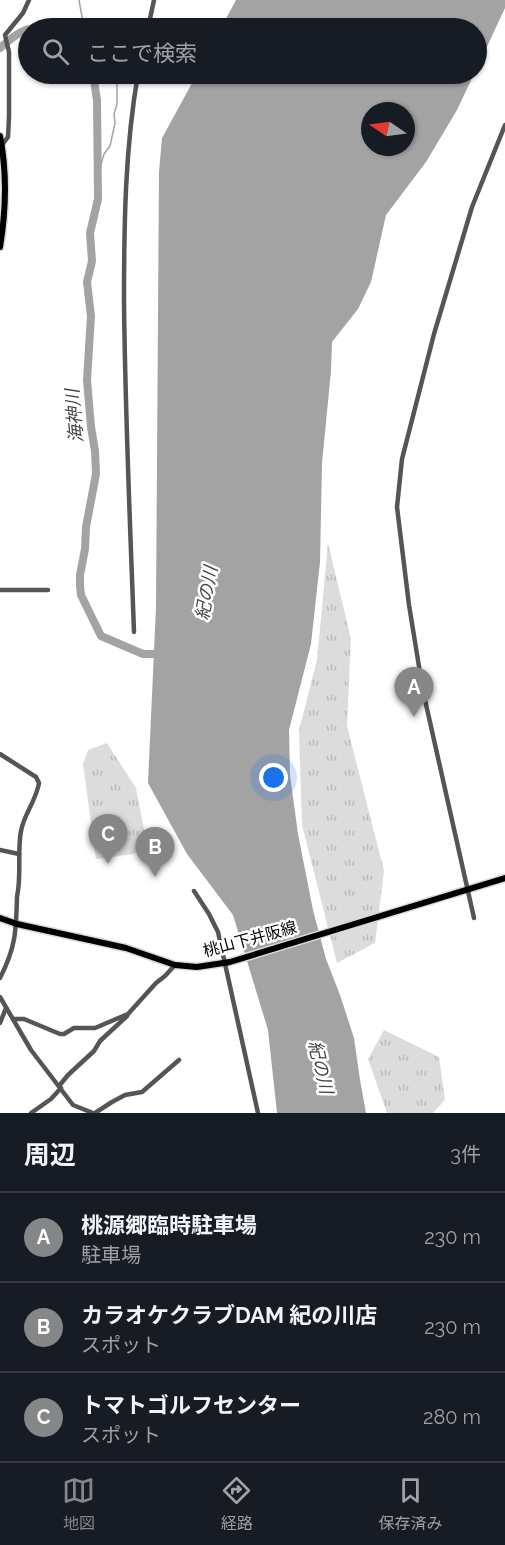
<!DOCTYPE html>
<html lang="ja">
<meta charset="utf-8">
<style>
:root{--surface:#171b24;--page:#242831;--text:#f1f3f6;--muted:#9ea1a6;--line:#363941;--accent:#858687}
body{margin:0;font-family:Raleway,"Noto Sans JP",sans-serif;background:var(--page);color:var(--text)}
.compass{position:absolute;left:361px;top:102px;width:54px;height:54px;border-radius:50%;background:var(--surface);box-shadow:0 2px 4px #0004;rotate:283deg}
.you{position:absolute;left:274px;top:778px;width:21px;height:21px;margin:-15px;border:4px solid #fff;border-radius:50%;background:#1a73e8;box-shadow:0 0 0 9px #1a73e833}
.badge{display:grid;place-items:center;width:39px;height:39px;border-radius:50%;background:var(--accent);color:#fff;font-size:20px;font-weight:700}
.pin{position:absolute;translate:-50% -50px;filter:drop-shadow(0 2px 3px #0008)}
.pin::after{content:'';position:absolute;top:32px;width:21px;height:18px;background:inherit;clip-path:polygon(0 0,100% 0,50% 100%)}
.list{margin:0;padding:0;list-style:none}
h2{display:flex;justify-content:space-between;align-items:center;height:78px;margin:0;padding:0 24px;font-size:26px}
h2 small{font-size:20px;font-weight:400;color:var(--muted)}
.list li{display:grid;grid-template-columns:39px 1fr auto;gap:18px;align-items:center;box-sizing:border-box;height:90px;padding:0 24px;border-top:2px solid var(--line)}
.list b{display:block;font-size:22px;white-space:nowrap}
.list p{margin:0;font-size:20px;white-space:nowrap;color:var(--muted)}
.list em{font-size:20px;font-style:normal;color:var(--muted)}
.icon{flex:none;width:33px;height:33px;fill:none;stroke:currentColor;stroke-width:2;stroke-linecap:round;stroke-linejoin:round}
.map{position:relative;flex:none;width:505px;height:1113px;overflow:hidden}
.search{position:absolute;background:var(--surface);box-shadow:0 2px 4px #0004;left:18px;right:18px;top:18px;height:66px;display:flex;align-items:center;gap:15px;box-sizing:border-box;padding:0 21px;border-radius:33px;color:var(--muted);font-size:22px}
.sheet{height:348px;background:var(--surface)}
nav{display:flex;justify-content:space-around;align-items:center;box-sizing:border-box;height:84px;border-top:2px solid var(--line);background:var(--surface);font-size:16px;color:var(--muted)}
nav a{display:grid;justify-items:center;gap:3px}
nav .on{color:var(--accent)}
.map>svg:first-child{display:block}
</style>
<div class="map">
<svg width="505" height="1113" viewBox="0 0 505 1113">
<defs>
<pattern id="grass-tufts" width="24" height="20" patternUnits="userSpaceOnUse" patternTransform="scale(1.5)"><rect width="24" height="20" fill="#dcdcdc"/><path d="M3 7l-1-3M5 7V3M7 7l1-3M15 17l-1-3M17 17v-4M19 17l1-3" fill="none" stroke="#bbb"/></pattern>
</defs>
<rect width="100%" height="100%" fill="#fff"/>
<g fill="url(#grass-tufts)">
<path d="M328,543L351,639L347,726L384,871L375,943L337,963L302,825L299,730L317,660Z"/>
<path d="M107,743L136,788L147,845L134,854L96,859L83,764L88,750Z"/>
<path d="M384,1030L439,1057L445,1100L433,1113H387L368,1059Z"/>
</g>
<g fill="#a3a3a3" fill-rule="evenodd">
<path d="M236,0H505V8L477,68L476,28H221Z"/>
<path d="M197,74H474L457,110L426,162L386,215L371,282L358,309L332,342L331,371L322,463L320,562L311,644L289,730L290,775L298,834L313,910L326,959L340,995L354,1038L360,1080L366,1113H277L268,1030L233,915L187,854L148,783L156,607L159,172L162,138ZM370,111H406V147H370Z"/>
</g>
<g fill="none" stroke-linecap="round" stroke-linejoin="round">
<g stroke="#a3a3a3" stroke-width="1.5">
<path d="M79,0L84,28"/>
<path d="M98,175L104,154L110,146L115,123L114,114L117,104V74"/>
</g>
<g stroke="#a3a3a3" stroke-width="8">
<path d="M0,48C15,35 24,26 46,28"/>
<path d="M93,74L97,100L98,199L90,233L92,261L87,282L91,316L87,380L91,427L95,451L96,474L86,527L85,549L80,575V586L81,595L101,636L143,654H165"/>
</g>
<defs>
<g id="major">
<path d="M0,136C7,172 6,211 0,247"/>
<path d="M0,918L17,924L126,948L175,965L197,967L230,962L505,878"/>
</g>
</defs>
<use href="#major" stroke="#dbdbdb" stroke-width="9"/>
<g stroke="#555" stroke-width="4.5">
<path d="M148,28L154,0"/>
<path d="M2,145L8,137L9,117V52L5,35L23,13L29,0"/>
<path d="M0,590H48"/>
<path d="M134,632C130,521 125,411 124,300C124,225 125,148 138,74"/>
<path d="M0,754L36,777L39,783C36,801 24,814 21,831C18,847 20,863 19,878C19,885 18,891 17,897C16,931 16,947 0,978"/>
<path d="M0,850L19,854"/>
<path d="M194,891L209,914L218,932L258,1113"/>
<path d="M474,918L423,691L409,605L397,507L402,459L434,334L472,207L505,125"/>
<path d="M0,997L31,1050L73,1105L93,1113"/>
<path d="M13,1019H24L60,1034H64L74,1028H95L128,1014L156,983L165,976L175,965"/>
<path d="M0,1023L6,1008"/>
<path d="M59,1086L68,1075L94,1051L100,1041L127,1016"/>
<path d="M31,1113L51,1099L61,1088"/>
<path d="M95,1113L112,1102L125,1095L142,1092L179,1060"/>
</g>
<use href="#major" stroke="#000" stroke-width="6"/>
</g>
<g text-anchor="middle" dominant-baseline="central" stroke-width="5" stroke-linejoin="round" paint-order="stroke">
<g font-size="16" fill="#000" stroke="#fff">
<text transform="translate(250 939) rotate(-15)">桃山下井阪線</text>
</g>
<g font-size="18" font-style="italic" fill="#444" stroke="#fff">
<text transform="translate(74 416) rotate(-95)">海神川</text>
<text transform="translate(206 593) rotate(-80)">紀の川</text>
<text transform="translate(321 1067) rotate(77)">紀の川</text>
</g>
</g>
</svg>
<svg class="compass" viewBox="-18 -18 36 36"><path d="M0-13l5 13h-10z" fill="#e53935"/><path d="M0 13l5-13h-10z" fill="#9ea1a6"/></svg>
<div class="you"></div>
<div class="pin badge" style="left:414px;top:717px">A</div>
<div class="pin badge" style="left:155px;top:877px">B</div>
<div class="pin badge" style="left:108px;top:864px">C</div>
<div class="search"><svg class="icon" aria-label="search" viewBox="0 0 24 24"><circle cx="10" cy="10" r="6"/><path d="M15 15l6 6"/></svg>ここで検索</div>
</div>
<section class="sheet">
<h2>周辺<small>3件</small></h2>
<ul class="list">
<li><span class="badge">A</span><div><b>桃源郷臨時駐車場</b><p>駐車場</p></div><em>230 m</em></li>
<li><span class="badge">B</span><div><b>カラオケクラブDAM 紀の川店</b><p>スポット</p></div><em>230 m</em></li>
<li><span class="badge">C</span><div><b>トマトゴルフセンター</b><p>スポット</p></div><em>280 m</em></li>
</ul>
</section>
<nav>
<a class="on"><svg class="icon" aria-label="map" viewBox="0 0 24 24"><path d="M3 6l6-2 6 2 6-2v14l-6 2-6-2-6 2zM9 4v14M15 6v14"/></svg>地図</a>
<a><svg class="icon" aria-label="directions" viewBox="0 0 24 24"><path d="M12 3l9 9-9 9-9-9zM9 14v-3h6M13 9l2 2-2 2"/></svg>経路</a>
<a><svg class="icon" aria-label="saved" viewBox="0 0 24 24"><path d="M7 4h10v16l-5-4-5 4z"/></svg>保存済み</a>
</nav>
